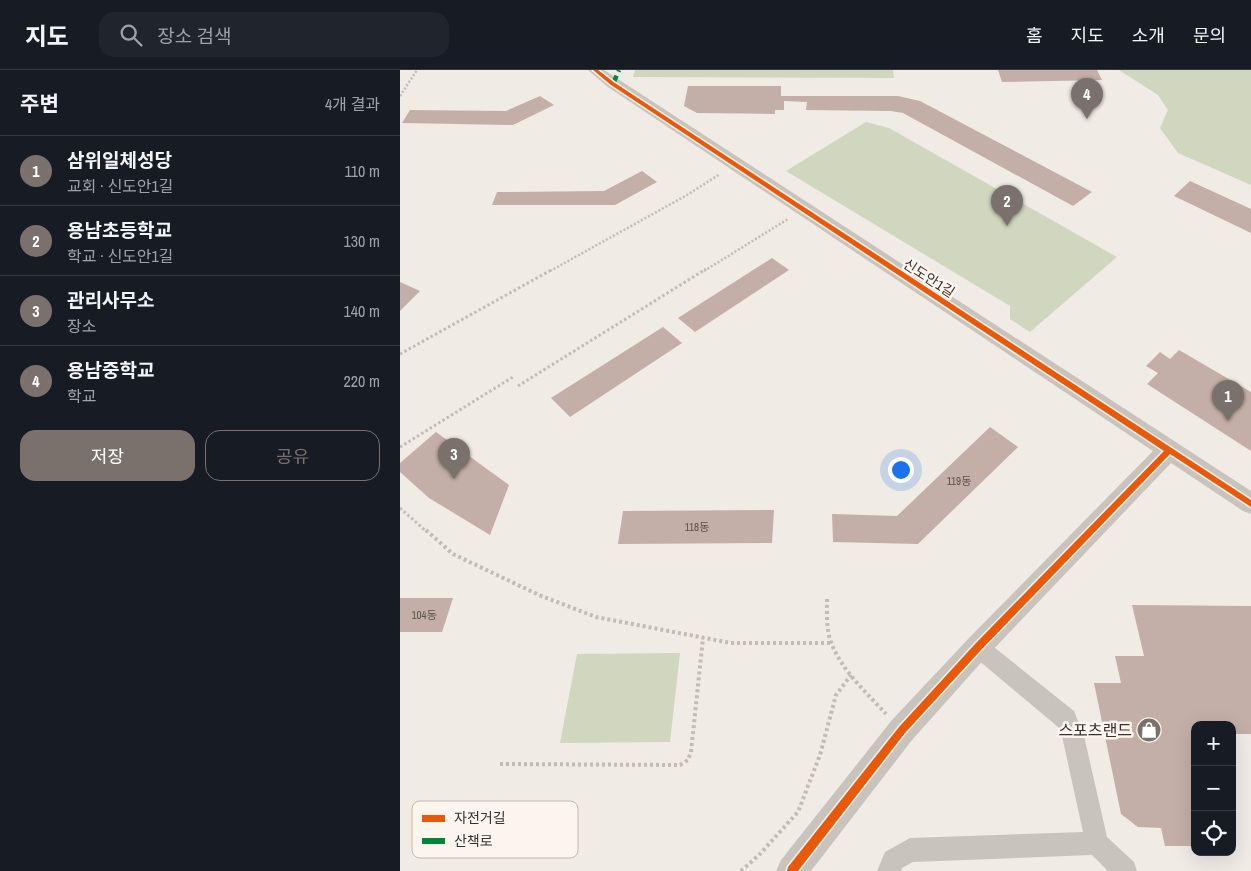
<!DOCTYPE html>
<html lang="ko">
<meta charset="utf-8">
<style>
:root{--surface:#171b24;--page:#20242c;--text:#f1f3f6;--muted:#9ea1a6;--line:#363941;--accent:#7a716c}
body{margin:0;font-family:"Archivo Narrow","Noto Sans KR",sans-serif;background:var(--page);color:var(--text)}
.controls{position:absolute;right:15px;bottom:15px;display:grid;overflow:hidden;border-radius:10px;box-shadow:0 5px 20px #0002}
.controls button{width:45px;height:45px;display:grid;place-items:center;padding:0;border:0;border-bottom:1px solid var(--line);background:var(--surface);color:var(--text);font:25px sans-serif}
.you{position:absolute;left:500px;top:399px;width:18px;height:18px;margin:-12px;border:4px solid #fff;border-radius:50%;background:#1a73e8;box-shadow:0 0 0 8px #1a73e833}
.badge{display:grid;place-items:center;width:32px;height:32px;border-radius:50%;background:var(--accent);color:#fff;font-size:16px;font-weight:700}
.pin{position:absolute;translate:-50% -41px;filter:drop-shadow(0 1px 2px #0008)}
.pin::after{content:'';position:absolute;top:26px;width:18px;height:15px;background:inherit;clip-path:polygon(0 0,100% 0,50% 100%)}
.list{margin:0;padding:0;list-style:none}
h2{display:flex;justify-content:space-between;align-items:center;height:65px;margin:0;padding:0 20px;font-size:21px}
h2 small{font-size:16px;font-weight:400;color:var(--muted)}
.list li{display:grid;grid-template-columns:32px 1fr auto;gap:15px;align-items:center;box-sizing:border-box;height:70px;padding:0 20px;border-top:1px solid var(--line)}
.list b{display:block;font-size:19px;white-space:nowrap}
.list p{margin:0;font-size:16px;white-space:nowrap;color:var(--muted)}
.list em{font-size:16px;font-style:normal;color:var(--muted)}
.actions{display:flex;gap:10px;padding:15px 20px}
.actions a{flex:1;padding:11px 0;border:1px solid var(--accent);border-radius:15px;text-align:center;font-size:18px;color:var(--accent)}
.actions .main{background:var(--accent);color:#fff}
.icon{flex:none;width:28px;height:28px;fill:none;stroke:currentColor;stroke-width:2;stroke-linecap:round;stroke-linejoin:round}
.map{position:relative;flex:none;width:851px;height:801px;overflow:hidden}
header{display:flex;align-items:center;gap:30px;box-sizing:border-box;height:70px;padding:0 25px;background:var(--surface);border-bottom:1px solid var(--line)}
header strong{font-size:24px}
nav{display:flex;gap:28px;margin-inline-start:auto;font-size:18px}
.search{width:350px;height:45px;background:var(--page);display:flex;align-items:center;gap:12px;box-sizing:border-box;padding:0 18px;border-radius:15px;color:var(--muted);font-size:19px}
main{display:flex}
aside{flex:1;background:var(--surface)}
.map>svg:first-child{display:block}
</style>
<header>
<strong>지도</strong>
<div class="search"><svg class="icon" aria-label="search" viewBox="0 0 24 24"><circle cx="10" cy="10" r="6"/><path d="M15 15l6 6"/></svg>장소 검색</div>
<nav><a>홈</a><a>지도</a><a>소개</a><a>문의</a></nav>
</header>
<main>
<aside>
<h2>주변<small>4개 결과</small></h2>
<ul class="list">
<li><span class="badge">1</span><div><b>삼위일체성당</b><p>교회 · 신도안1길</p></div><em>110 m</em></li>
<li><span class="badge">2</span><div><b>용남초등학교</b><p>학교 · 신도안1길</p></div><em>130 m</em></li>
<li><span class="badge">3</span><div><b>관리사무소</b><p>장소</p></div><em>140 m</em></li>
<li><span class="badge">4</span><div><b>용남중학교</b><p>학교</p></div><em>220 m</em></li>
</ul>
<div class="actions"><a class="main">저장</a><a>공유</a></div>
</aside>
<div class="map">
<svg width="851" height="801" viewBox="0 0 851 801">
<rect width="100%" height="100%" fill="#f0ebe5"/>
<g fill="#d1d6bf">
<path d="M235,0H493L494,8L233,7Z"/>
<path d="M719,0H851V115L778,83L760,58L768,40L758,25Z"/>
<path d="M466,52L489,58L717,187L630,262L610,249V236L386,101Z"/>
<path d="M280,583L270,672L160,673L177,584Z"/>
</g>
<g fill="#c3afa7">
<path d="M598,0H697L702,10L602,12Z"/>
<path d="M288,16H381V26H498L520,31L692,122L673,136L503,43L491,41L406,40L407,32L384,31V40H375V44L297,43L284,36Z"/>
<path d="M140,26L154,35L113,55L2,53L10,40L106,41Z"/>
<path d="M242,101L257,112L215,135H92L97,122L204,121Z"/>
<path d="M790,111L851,139V163L774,126Z"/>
<path d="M372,188L389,200L295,262L278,248Z"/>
<path d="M0,212L20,221L0,241Z"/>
<path d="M263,257L282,273L170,347L151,328Z"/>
<path d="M779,280L851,322V381L747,314L758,303L746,296L760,282L770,289Z"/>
<path d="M590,357L618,377L518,474L433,472L432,444L497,446Z"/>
<path d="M36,362L109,415L90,465L29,428L0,402V393Z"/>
<path d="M374,440L372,473L218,474L223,441Z"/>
<path d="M0,528H53L42,562H0Z"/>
<path d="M732,535L851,536V664H832V655H795V776H765L761,758L738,757L721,744L694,613H721L715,586H744Z"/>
</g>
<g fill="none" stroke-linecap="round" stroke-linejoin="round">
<g stroke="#c2bbb6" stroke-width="2.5" stroke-dasharray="2 2" stroke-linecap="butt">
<path d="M0,26L17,0"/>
<path d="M150,201L287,125L320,104"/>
<path d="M304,201L388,149"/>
</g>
<g stroke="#c2bbb6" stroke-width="3" stroke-dasharray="2.5 2.5" stroke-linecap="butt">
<path d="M0,284L153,199"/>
<path d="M118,316L306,199"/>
<path d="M0,377L113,307"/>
<path d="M0,438L27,462"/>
</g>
<g stroke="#c2bbb6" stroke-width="4" stroke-dasharray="3 3" stroke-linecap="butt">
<path d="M26,460L53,484L139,525L196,547L331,573H431"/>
<path d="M427,529C427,543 426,559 431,572C441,600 467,623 486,644"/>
<path d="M100,694L280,695L288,690L291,682L303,568"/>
<path d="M341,801L358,786L398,742L420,685L436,625L451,605"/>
</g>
<path fill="#c9c3be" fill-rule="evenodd" d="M578,567L585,570L674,641L684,666L707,767L734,792L737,801H708L692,785L513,792L502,798L501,801H477L485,782L510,768L683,762L662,666L658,657L571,584L568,577L571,570Z"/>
<path fill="#c9c3be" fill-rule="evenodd" d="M188,0H204L851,421V444L843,441L771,393L587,586L512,670L411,801H376L381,790L492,650L569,568L753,381L208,17Z"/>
<path stroke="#00873e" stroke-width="4.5" stroke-dasharray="9 4.5" stroke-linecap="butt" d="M213,14L219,0"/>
<defs>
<path id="cycleway" d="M193,0H198L215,13L851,430V437L770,384L581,580L505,663L398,801H387L388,797L499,657L575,574L764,381L211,15Z"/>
</defs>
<use href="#cycleway" stroke="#fbf5ee" stroke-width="3"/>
<use href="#cycleway" fill="#e8590c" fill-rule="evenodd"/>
</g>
<defs>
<symbol id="shop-disc" viewBox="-11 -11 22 22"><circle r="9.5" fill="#7a716c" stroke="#fbf5ee"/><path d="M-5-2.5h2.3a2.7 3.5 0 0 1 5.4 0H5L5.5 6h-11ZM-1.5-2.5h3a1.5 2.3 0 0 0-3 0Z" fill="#fff"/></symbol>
</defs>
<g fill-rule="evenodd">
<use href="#shop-disc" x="735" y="646" width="28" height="28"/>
</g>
<g text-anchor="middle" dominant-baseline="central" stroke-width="5" stroke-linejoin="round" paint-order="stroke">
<g font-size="11" fill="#5d504a">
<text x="559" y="411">119동</text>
<text x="297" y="457">118동</text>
<text x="24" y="545">104동</text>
</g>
<g font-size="14" fill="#3b302b" stroke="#fbf5ee">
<text transform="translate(529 208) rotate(33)">신도안1길</text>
</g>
<g font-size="16" fill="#3b302b" stroke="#fbf5ee" text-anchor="end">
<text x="732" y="660">스포츠랜드</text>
</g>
</g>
<rect x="12" y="731" width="166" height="57" rx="8" fill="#fbf5ee" stroke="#c1bab4" stroke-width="1"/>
<rect x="22" y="745" width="23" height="7" fill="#e8590c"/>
<rect x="22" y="768" width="23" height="6" fill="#00873e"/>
<g font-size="14" fill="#3b302b">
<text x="54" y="753">자전거길</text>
<text x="54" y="776">산책로</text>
</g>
</svg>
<div class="controls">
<button>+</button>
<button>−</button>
<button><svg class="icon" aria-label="locate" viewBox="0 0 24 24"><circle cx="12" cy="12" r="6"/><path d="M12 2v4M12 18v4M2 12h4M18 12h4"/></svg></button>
</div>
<div class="you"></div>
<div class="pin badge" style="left:828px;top:351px">1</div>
<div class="pin badge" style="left:607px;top:156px">2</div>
<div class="pin badge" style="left:54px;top:409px">3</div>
<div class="pin badge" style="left:687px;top:49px">4</div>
</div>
</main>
